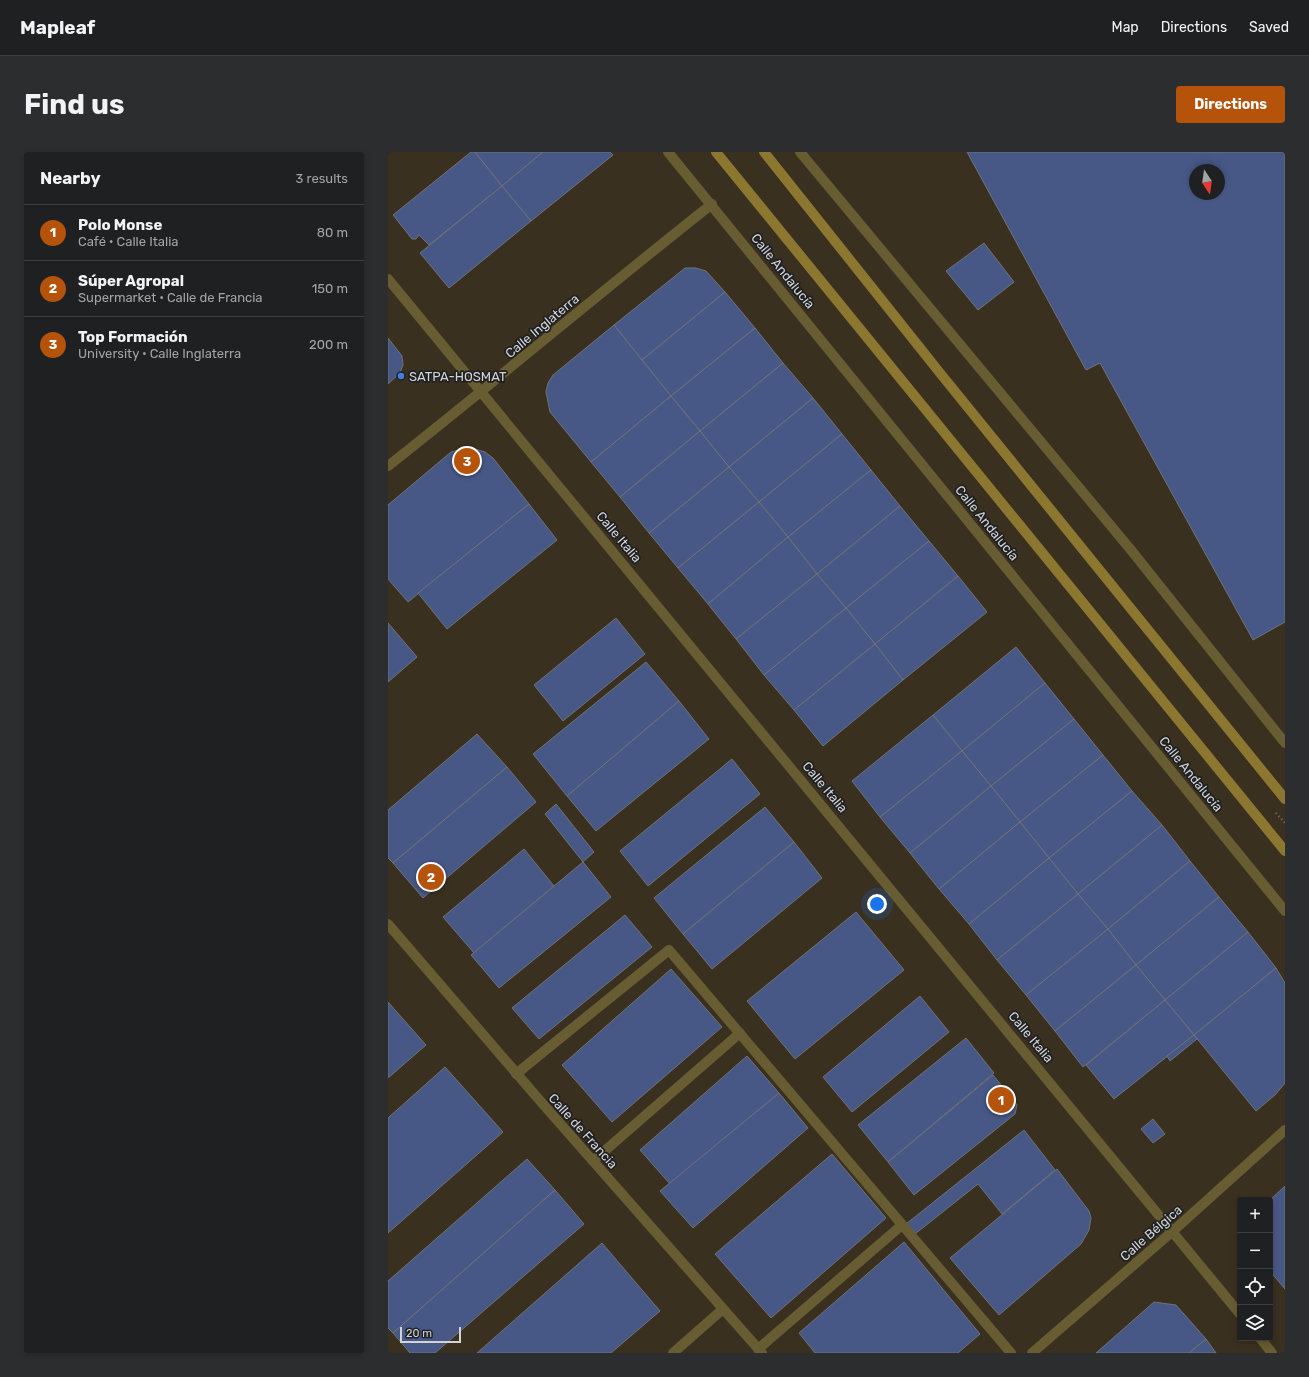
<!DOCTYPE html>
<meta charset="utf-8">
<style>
:root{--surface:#1f2022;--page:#2c2d2f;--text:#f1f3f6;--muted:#a1a3a5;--line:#3c3e40;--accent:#b45309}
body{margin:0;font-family:Rubik,sans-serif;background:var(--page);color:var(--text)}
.controls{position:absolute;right:12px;bottom:12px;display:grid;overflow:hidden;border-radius:4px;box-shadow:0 2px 6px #0003}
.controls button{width:36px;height:36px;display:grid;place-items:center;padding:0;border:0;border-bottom:1px solid var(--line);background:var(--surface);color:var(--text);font:20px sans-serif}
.compass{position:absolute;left:801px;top:12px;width:36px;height:36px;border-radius:50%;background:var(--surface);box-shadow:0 2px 6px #0003;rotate:167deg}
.scale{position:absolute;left:12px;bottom:10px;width:61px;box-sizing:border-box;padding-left:4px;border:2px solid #d2d3d5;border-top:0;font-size:11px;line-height:14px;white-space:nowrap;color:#d2d3d5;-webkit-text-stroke:3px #202123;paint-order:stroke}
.you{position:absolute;left:489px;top:752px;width:14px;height:14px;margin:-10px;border:3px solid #fff;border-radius:50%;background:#1a73e8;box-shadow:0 0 0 6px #1a73e833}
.badge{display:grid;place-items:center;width:26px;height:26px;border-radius:50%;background:var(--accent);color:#fff;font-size:13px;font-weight:700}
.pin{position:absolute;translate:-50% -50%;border:2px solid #fff;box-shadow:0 1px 4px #0006}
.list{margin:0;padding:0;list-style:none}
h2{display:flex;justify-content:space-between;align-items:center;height:52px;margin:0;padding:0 16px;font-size:17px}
h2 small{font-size:13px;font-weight:400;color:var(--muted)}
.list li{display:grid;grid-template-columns:26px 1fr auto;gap:12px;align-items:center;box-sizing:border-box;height:56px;padding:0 16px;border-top:1px solid var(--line)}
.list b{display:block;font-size:15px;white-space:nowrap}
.list p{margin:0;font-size:13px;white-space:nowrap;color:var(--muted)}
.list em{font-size:13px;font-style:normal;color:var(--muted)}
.icon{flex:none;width:22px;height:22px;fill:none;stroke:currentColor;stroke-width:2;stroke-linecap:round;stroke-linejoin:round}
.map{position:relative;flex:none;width:897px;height:1201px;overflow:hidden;border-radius:4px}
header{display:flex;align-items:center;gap:24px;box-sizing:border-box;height:56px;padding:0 20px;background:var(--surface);border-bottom:1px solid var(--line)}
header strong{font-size:19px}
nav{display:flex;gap:22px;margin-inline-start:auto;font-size:14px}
.intro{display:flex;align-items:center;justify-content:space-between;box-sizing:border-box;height:96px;padding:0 24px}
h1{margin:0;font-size:28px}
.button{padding:10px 18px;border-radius:4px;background:var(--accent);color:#fff;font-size:14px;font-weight:700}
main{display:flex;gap:24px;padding:0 24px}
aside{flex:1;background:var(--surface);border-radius:4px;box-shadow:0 2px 6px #0003}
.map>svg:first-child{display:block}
</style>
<header>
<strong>Mapleaf</strong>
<nav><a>Map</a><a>Directions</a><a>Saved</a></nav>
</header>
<div class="intro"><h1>Find us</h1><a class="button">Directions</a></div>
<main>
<aside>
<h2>Nearby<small>3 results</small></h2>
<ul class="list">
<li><span class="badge">1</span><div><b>Polo Monse</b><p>Café · Calle Italia</p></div><em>80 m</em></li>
<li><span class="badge">2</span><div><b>Súper Agropal</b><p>Supermarket · Calle de Francia</p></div><em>150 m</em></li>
<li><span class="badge">3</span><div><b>Top Formación</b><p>University · Calle Inglaterra</p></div><em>200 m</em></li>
</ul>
</aside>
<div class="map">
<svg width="897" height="1201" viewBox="0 0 897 1201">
<rect width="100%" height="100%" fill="#292a2d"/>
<path fill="#3a3020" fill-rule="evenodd" d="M0,0H897V1201H0ZM807,18H831V42H807ZM852,1048H882V1186H852Z"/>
<g fill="#485886" stroke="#717276" fill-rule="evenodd">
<path d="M83,0H87L114,34L41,93L31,83L28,87H24L5,63Z"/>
<path d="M87,0H155L114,34Z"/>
<path d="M155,0H222L225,3L143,69L114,34Z"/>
<path d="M579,0H897V470L865,488L712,211L698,218ZM807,18H831V42H807Z"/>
<path d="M114,34L143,69L61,136L32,101Z"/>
<path d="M596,91L626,130L590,158L558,119Z"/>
<path d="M297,116H308L318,119L337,140L254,208L226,173Z"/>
<path d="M337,140L367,176L283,244L254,208Z"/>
<path d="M226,173L283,244L203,310L162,260L158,240L160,231L165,223Z"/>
<path d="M367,176L395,211L312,279L283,244Z"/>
<path d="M0,186L14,204L15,213L12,221L0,232Z"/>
<path d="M395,211L425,246L341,315L312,279Z"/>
<path d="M283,244L312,279L232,345L203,310Z"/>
<path d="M425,246L454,282L371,350L341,315Z"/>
<path d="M312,279L341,315L261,381L232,345Z"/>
<path d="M454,282L483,318L400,385L371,350Z"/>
<path d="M81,295L97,300L105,306L141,352L20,450L0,427V353L63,300Z"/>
<path d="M341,315L371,350L290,416L261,381Z"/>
<path d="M483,318L512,354L429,422L400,385Z"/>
<path d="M371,350L400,385L320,452L290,416Z"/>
<path d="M141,352L169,388L59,477L30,441Z"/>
<path d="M512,354L541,389L458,456L429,422Z"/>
<path d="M400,385L429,422L348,487L320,452Z"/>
<path d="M541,389L570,424L487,492L458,456Z"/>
<path d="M429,422L458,456L376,523L348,487Z"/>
<path d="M570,424L599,460L515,528L487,492Z"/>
<path d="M458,456L487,492L406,558L376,523Z"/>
<path d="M228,466L257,502L175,569L146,533Z"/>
<path d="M0,471L29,505L0,530Z"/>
<path d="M487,492L515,528L435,594L406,558Z"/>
<path d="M628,495L657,531L574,599L545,563Z"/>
<path d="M258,510L291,549L179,644L145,602Z"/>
<path d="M657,531L686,567L603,634L574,599Z"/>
<path d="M291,549L321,587L208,679L179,644Z"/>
<path d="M545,563L574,599L492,665L464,629Z"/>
<path d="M686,567L715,603L632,670L603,634Z"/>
<path d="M89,582L119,615L5,711L0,706V658Z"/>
<path d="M574,599L603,634L522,701L492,665Z"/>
<path d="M715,603L744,639L661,706L632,670Z"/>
<path d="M344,607L372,642L260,734L232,699Z"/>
<path d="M119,615L148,650L35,746L5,711Z"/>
<path d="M603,634L632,670L551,737L522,701Z"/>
<path d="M744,639L774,673L690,742L661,706Z"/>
<path d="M168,652L206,700L195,710L157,662Z"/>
<path d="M377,655L406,690L295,782L266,746Z"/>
<path d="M632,670L661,706L581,772L551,737Z"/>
<path d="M774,673L802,709L720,777L690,742Z"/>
<path d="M406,690L434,726L324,817L295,782Z"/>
<path d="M136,697L166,734L86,801L55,765Z"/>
<path d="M661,706L690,742L609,808L581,772Z"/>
<path d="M802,709L831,745L748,813L720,777Z"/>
<path d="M195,710L223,745L111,836L83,803Z"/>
<path d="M690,742L720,777L638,843L609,808Z"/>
<path d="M831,745L860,780L777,848L748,813Z"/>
<path d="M468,760L516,818L407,907L359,849Z"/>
<path d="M237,763L264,795L151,887L124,856Z"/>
<path d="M720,777L748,813L667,879L638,843Z"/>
<path d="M860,780L888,816L806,883L777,848Z"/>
<path d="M748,813L777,848L695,915L667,879Z"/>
<path d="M888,816L897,831V931L887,943L868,959L806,883Z"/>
<path d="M283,817L334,875L224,970L174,913Z"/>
<path d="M532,844L561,880L464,960L435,925Z"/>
<path d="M777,848L806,883L726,947L698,913Z"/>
<path d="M0,850L38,893L0,926Z"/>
<path d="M806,883L809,887L782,909L779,904Z"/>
<path d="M578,886L606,921L500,1010L470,973Z"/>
<path d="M359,904L391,941L282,1032L252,998Z"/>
<path d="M57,915L115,980L0,1081V966Z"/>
<path d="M605,923L627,950L629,953L627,962L526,1043L500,1010Z"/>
<path d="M391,941L420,976L305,1076L272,1039Z"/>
<path d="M765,967L777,982L765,991L753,977Z"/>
<path d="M636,978L667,1018L614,1062L590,1032L527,1082L518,1072Z"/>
<path d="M444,1002L498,1066L383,1166L327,1102Z"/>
<path d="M139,1007L167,1038L5,1181L0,1176V1129Z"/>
<path d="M669,1017L701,1059L703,1066L701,1078L693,1092L611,1163L562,1106Z"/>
<path d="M897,1034V1137L882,1119V1048Z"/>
<path d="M167,1038L196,1072L47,1201H22L5,1181Z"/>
<path d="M516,1090L592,1182L570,1201H427L411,1181Z"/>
<path d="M214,1091L272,1159L223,1201H89Z"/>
<path d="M766,1150L788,1153L818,1187L801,1201H708Z"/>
<path d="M818,1187L828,1201H801Z"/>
</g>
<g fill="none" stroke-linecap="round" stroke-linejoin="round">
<path stroke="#6f7073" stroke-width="2.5" stroke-dasharray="1 3" stroke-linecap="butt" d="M888,661L897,671"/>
<g stroke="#685c32" stroke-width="10">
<path d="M280,0L897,759"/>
<path d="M412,0L743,398L897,591"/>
<path d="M128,922L281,798L623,1201"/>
<path d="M205,1009L352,881"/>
<path d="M370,1197L514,1073"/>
<path d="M285,1201L335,1157"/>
</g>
<g stroke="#685c32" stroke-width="10">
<path d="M0,127L852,1162"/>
<path d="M0,314C109,228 215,138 324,52"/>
<path d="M0,772L154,951L374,1201"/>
<path d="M872,1186L884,1201"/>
<path d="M644,1201L785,1079L897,978"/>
</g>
<g stroke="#8b7730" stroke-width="10">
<path d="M328,0L897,699"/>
<path d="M376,0L552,221L897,647"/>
</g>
</g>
<circle fill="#3f7fe0" stroke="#202123" stroke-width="1.5" cx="13" cy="224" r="4"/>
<g text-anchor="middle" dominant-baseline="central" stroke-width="3.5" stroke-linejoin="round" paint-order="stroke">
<g font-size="13" fill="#d2d3d5" stroke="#202123">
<text transform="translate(395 119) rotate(51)">Calle Andalucía</text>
<text transform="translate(154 174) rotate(-40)">Calle Inglaterra</text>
<text transform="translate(599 371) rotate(51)">Calle Andalucía</text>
<text transform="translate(231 385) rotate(50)">Calle Italia</text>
<text transform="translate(803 622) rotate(51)">Calle Andalucía</text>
<text transform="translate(437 635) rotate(50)">Calle Italia</text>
<text transform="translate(643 885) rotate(50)">Calle Italia</text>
<text transform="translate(195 979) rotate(48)">Calle de Francia</text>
<text transform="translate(763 1081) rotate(-41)">Calle Bélgica</text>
</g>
<g font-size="13" fill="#d2d3d5" stroke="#202123" text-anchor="start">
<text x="21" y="224">SATPA-HOSMAT</text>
</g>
</g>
</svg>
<div class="controls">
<button>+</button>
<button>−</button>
<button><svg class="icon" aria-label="locate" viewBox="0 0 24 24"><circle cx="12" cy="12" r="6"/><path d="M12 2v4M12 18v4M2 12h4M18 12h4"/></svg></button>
<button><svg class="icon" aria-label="layers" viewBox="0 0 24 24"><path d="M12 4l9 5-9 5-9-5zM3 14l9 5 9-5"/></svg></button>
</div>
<svg class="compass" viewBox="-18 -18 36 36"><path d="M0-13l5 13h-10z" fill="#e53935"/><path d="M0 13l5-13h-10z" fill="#a1a3a5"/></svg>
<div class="scale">20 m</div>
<div class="you"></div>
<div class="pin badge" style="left:613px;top:948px">1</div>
<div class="pin badge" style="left:43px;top:725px">2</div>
<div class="pin badge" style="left:79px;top:309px">3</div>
</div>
</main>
